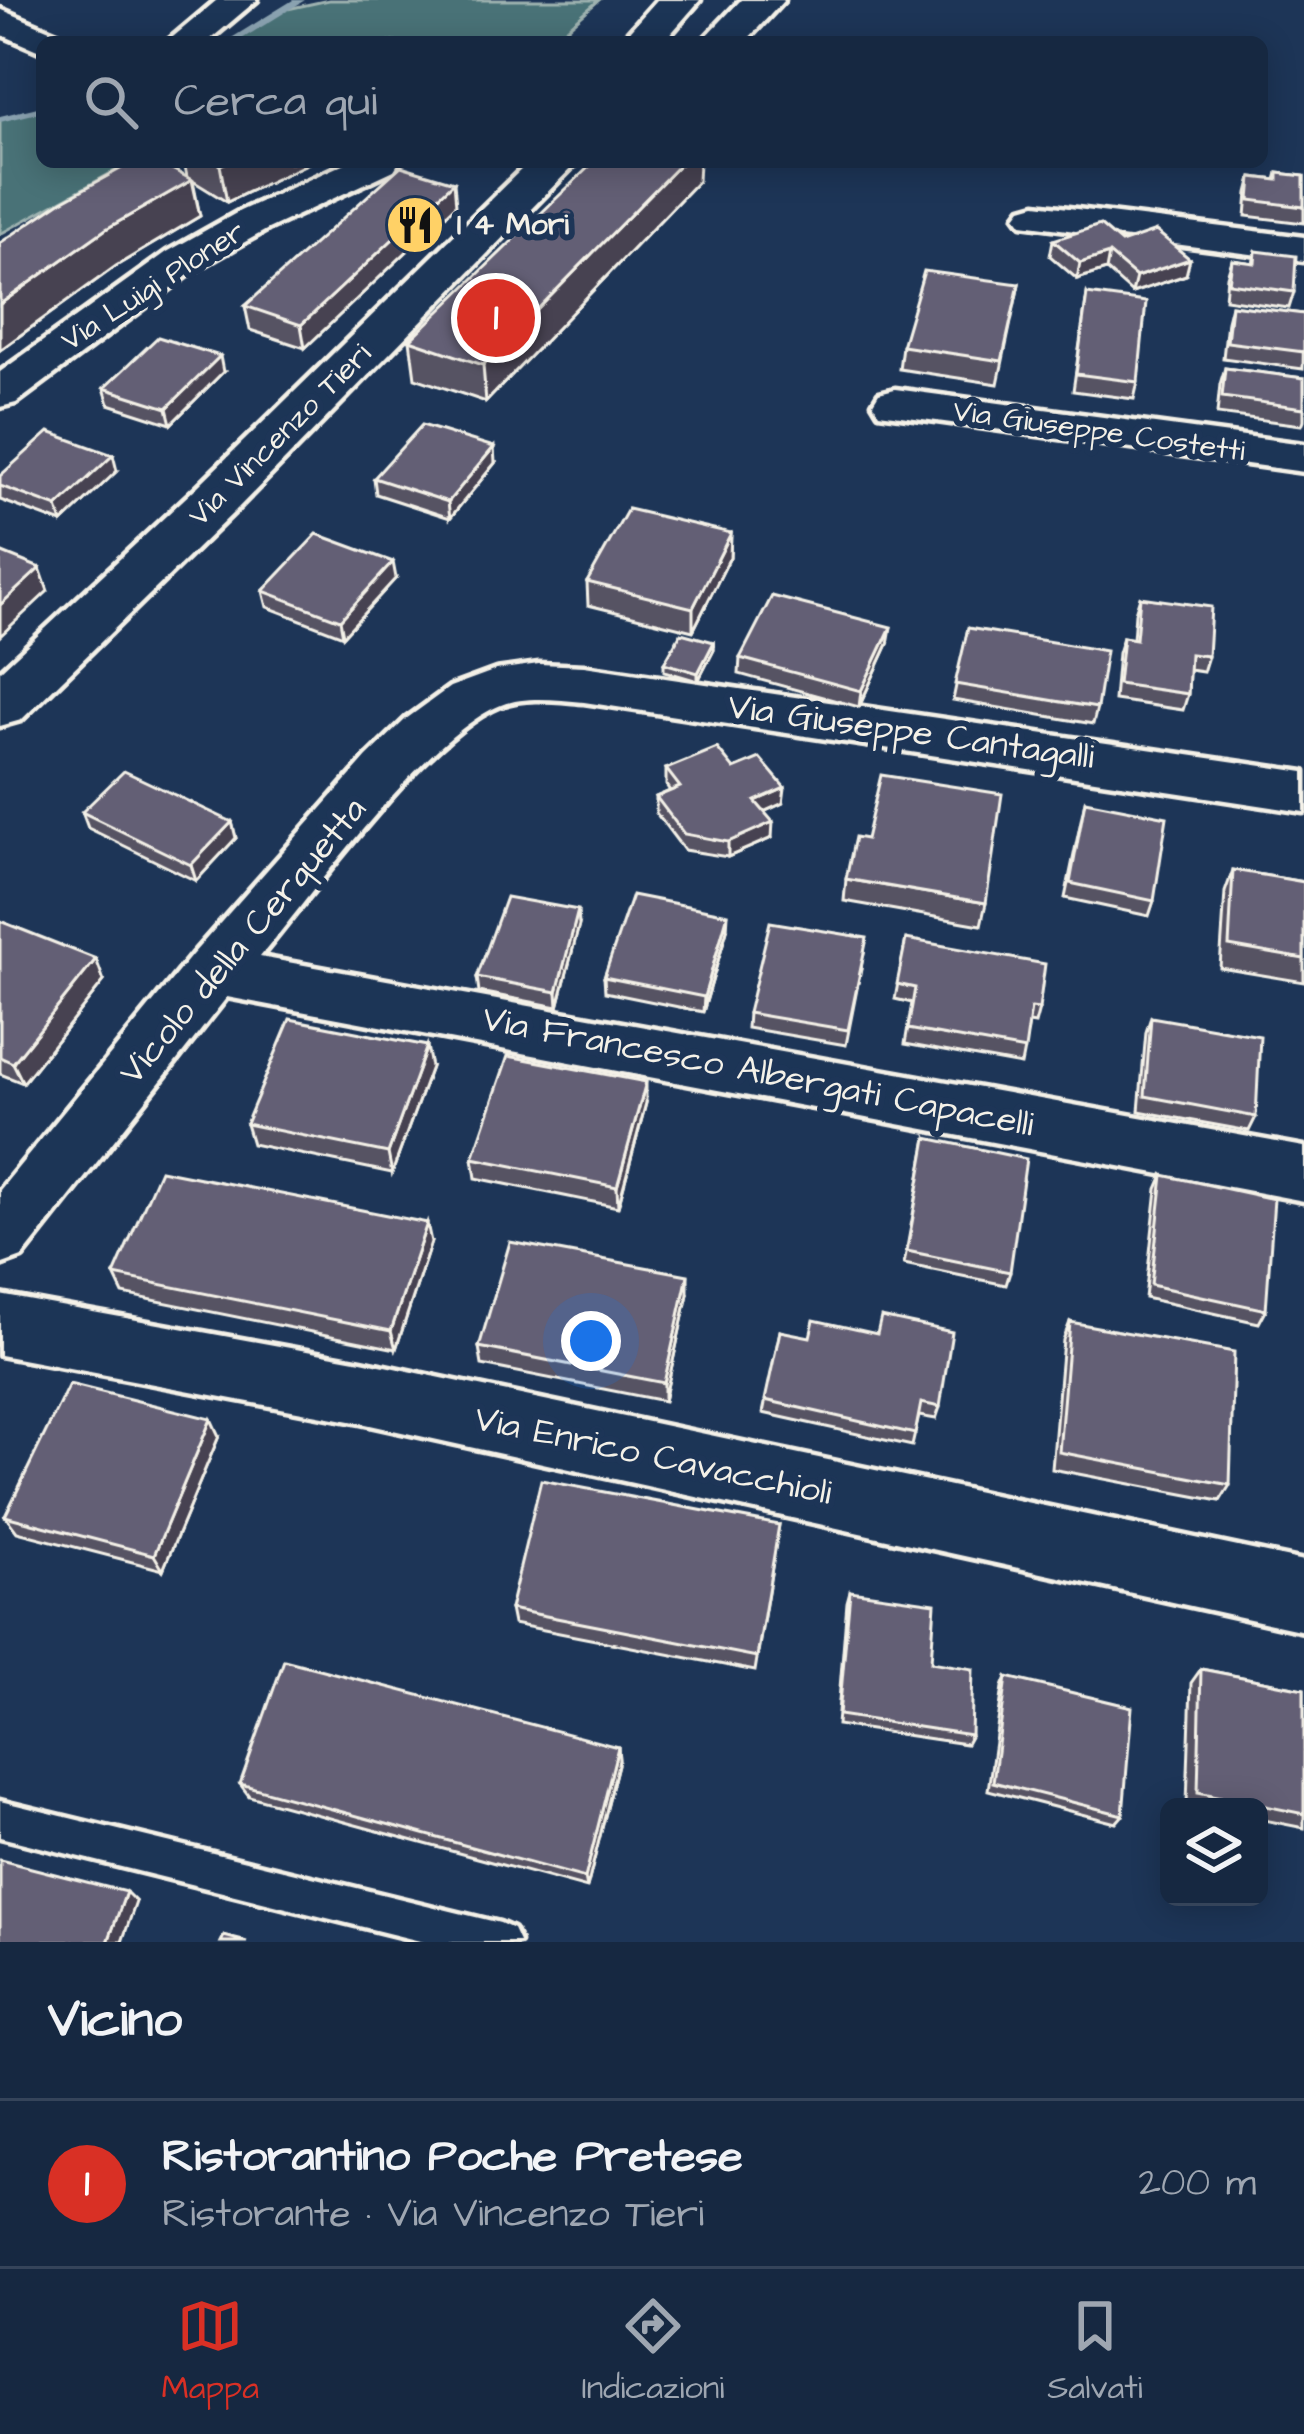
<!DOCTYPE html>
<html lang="it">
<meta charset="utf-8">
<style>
:root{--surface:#162841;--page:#1f3048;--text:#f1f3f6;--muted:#9ea6b1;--line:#35445a;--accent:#d93025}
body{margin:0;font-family:"Architects Daughter",sans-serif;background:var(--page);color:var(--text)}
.controls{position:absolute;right:36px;bottom:36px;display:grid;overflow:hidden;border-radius:18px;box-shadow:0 6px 30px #0003}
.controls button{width:108px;height:108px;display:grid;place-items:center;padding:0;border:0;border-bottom:3px solid var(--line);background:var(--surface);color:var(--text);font:60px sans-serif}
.you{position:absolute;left:591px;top:1341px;width:42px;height:42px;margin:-30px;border:9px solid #fff;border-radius:50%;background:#1a73e8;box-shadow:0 0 0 18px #1a73e833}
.badge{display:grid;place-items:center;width:78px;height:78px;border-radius:50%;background:var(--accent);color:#fff;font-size:39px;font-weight:700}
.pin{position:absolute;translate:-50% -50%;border:6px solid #fff;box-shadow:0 3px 12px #0006}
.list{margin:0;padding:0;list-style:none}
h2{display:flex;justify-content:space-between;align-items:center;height:156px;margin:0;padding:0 48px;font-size:51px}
h2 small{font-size:39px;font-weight:400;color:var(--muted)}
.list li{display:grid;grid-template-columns:78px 1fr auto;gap:36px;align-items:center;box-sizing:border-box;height:168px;padding:0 48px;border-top:3px solid var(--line)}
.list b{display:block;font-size:45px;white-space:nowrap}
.list p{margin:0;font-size:39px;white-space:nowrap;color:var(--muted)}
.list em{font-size:39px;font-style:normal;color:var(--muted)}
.icon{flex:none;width:66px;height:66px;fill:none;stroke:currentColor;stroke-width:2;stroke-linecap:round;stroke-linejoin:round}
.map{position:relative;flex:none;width:1304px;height:1942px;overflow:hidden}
.search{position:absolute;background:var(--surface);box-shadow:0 6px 30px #0003;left:36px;right:36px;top:36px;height:132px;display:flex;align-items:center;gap:30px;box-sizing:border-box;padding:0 42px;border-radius:18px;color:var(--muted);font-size:45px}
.sheet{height:324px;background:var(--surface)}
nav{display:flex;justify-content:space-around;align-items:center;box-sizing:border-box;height:168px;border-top:3px solid var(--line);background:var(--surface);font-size:33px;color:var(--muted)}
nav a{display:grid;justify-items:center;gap:6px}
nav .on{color:var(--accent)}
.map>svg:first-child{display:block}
</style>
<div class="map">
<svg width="1304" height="1942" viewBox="0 0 1304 1942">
<rect width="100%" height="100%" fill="#1d3557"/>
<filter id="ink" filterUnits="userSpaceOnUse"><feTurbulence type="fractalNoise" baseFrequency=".00833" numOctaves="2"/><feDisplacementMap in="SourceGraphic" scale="24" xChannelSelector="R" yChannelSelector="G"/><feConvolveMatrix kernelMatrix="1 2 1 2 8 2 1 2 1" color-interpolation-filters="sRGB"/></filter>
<g filter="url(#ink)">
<g fill="#497277" stroke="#9eb2b0" stroke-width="3">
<path d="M329,0H599L551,42H230L283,10Z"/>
<path d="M42,109V162H131L0,234V119Z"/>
</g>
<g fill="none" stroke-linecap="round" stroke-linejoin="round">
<g fill="#8aa2b0" fill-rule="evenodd">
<path d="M293,0H305L237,42H225Z"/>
<path d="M42,106V112L0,122V116Z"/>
</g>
<defs>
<path id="lane" d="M0,1801L500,1923L513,1929L519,1942H424L0,1837Z"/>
<g id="street">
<path d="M217,0H257L207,42H167Z"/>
<path d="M0,9L59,34L64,42H42V52L0,34Z"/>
<path d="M348,162H399L394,170L268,229L195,270L16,403L0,407V372L167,252L240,211Z"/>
<path d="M1036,204L1304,237V261L1022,224L1016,216L1022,208Z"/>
<path d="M895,389L1304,444V472L879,413L873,403L879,393Z"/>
<path d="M539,664L584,666L1304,772V812L584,702C558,700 527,695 501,705C426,735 315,891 260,957L1304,1147V1201L227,997L22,1257L0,1265V1190L192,955L367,757L406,719L450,687L496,670Z"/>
<path d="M0,1295L361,1361L1304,1561V1631L361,1423L0,1355Z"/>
</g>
<g id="secondary">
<path d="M657,0H700L667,38L669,42H627L624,37Z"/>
<path d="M741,0H784L745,42H701Z"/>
<path d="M529,162H577L235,511L21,720L0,726V671L197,487Z"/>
</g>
</defs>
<use href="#lane" stroke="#f4f1e8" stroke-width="9"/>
<use href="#street" stroke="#f4f1e8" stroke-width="9"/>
<use href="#secondary" stroke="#f4f1e8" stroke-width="9"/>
<use href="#lane" fill="#1d3557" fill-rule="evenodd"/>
<use href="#street" fill="#1d3557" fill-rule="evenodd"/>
<use href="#secondary" fill="#1d3557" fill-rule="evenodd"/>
</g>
<g fill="#565264" stroke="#f4f1e8" stroke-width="3">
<path d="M184,162H311L227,202L193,181L200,216L116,266L0,350V243L187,177Z"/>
<path d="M1278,173L1304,176V223L1246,216L1248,193L1252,177L1276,180Z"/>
<path d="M698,181L486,402L415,378L410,340Z"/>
<path d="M456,205L305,348L250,330L245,306Z"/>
<path d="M1053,240L1121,243L1186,275L1132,293L1106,270L1077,279L1050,256Z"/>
<path d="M1256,251L1294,292L1289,308L1225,299L1227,276L1232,260L1253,263Z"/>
<path d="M1019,284L998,384L899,369L902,346Z"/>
<path d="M1087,294L1138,382L1134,399L1073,391Z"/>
<path d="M1231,305L1304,314L1303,369L1223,358L1227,321Z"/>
<path d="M1225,368L1304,378V420L1302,425L1217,414L1220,384Z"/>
<path d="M223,372L171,424L109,404L104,388Z"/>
<path d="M495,463L450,518L376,494L374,478Z"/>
<path d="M117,471L62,523L0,500V476Z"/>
<path d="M731,533L730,557L693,631L588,605L587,582Z"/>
<path d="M396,578L343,636L267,607L263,591Z"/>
<path d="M1140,597L1208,656L1203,672L1189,670L1188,694L1183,710L1114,700L1118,653L1123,637L1133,639L1135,613Z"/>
<path d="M968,628L1097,708L1093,724L953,700Z"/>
<path d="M714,642V650L698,681L664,671V663Z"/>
<path d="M888,644L859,707L739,674L740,658Z"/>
<path d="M666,769H734L783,803L764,812L772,838L728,857L684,850L656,813V797L670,791L666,785Z"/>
<path d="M1085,801L1154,901L1149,916L1065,898Z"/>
<path d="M82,812L232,822L236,838L196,881L88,828Z"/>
<path d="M1233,870L1304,882V982L1220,968L1225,892Z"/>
<path d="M846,879L986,903L981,925L844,901Z"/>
<path d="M0,921L104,981L23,1083L0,1074Z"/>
<path d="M579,925L558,1007L479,992L477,977Z"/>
<path d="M727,930L703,1012L605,992L604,977Z"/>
<path d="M906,939L1039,1009L1035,1024L1029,1023L1021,1065L905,1044L912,1003L895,999Z"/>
<path d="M864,953L846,1045L747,1028L748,1013Z"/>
<path d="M1151,1017L1256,1117L1249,1131L1139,1111L1146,1032Z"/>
<path d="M431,1067L392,1173L252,1144L246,1124Z"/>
<path d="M646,1103L618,1207L476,1178L473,1158Z"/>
<path d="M927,1138L1010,1272L1006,1285L904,1264Z"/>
<path d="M1163,1175L1266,1310L1259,1323L1145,1298L1157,1189Z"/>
<path d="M431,1242L396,1349L123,1294L114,1275Z"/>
<path d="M688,1294L664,1401L482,1365L479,1347Z"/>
<path d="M1070,1322L1230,1485L1220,1501L1052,1469L1063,1340Z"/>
<path d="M780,1331L940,1407L936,1419L919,1416L912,1446L763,1413Z"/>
<path d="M219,1436L163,1570L17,1532L5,1516Z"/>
<path d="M779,1525L755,1671L513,1624L510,1609Z"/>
<path d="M850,1591L931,1662L971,1735L966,1744L837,1725L847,1602Z"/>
<path d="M1201,1669L1304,1689V1828L1259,1819V1807H1200L1187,1804L1191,1683Z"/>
<path d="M1007,1677L1123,1815L1116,1823L988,1790L1003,1687Z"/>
<path d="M618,1747L619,1760L587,1888L249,1796L240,1784Z"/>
</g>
<g fill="#464251" stroke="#f4f1e8" stroke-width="3">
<path d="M227,162H311L227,202L220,165Z"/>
<path d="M682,162H699L698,181L486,402L483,365Z"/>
<path d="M192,180L200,216L116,266L0,350V304L106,229Z"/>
<path d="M454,182L456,205L305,348L301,325Z"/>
<path d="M1109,254L1106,270L1077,279L1080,263Z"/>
<path d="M1190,259L1186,275L1132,293L1136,277Z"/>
<path d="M220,356L223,372L171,424L167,408Z"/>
<path d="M494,447L495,463L450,518L448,502Z"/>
<path d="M113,455L117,471L62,523L57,507Z"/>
<path d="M731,533L730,557L693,631V608Z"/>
<path d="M393,562L396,578L343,636L340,620Z"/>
<path d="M40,568L48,591L0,636V605Z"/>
<path d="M891,627L888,644L859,707L861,691Z"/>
<path d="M714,642V650L698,681V673Z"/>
<path d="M785,788L783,803L754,816L755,801Z"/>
<path d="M232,822L236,838L196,881L191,865Z"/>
<path d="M773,822L772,838L728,857V842Z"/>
<path d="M578,910L579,925L558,1007L557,992Z"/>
<path d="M728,914L727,930L703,1012L704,997Z"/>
<path d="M96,959L104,981L23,1083L13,1063Z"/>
<path d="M427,1046L431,1067L392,1173L388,1153Z"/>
<path d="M646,1082V1103L618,1207L617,1187Z"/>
<path d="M427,1223L431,1242L396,1349L391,1331Z"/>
<path d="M688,1275V1294L664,1401V1383Z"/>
<path d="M211,1419L219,1436L163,1570L154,1555Z"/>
<path d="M618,1747L619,1760L587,1888L585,1878Z"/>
<path d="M126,1892L136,1902L122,1942H108Z"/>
</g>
<g fill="#645f74" stroke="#f4f1e8" stroke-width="3">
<path d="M133,162H159L192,180L106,229L0,304V243L62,201Z"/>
<path d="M594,162H682L483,365L410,340Z"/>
<path d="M401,166L454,182L301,325L245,306Z"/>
<path d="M1278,173L1304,176V207L1250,200L1252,177L1278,180Z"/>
<path d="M1100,225L1121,243L1156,231L1190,259L1136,277L1109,254L1080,263L1053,240Z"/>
<path d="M1256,251L1296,256L1294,292L1229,283L1232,260L1255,263Z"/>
<path d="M924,271L1019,284L1002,361L902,346Z"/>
<path d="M1087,294L1146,302L1138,382L1076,374Z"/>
<path d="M1231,305L1304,314V352L1227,342Z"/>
<path d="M158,337L220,356L167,408L104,388Z"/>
<path d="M1225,368L1304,378V408L1222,397Z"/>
<path d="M422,425L494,447L448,502L374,478Z"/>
<path d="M49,432L113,455L57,507L0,486V476Z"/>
<path d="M628,509L731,533L693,608L587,582Z"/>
<path d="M317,534L393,562L340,620L263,591Z"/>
<path d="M0,552L40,568L0,605Z"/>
<path d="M772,596L891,627L861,691L740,658Z"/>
<path d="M1140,597L1211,607L1208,656L1190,654L1188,694L1118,684L1123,637L1136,639Z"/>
<path d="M968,628L1106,651L1097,708L955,684Z"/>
<path d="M681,633L714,642L698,673L664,663Z"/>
<path d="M717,748L734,769L760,758L785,788L755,801L773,822L728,842L684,834L656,797L680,787L666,769Z"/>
<path d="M124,771L232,822L191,865L82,812Z"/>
<path d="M881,775L1002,794L986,903L846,879L855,837L866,839Z"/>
<path d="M1085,801L1167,817L1154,901L1070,883Z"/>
<path d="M1233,870L1304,882V959L1229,946Z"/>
<path d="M632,895L728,914L704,997L604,977Z"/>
<path d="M506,897L578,910L557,992L477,977Z"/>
<path d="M0,921L96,959L13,1063L0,1057Z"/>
<path d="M770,922L867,938L848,1030L748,1013Z"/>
<path d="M906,939L1045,964L1039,1009L1031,1008L1025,1050L908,1029L915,988L897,984Z"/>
<path d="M1151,1017L1260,1036L1256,1117L1145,1096Z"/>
<path d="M290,1019L427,1046L388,1153L246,1124Z"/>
<path d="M508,1056L646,1082L617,1187L473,1158Z"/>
<path d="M927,1138L1026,1159L1010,1272L907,1251Z"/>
<path d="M160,1170L427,1223L391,1331L114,1275Z"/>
<path d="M1163,1175L1274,1199L1266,1310L1151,1285Z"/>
<path d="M510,1242L688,1275L664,1383L479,1347Z"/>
<path d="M881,1317L952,1332L940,1407L921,1403L915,1434L765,1400L780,1331L810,1337L814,1320L877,1334Z"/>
<path d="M1070,1322L1234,1352L1230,1485L1059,1452Z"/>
<path d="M69,1384L211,1419L154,1555L5,1516Z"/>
<path d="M541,1480L779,1525L757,1657L510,1609Z"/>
<path d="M850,1591L935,1603L931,1662L973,1669L971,1735L839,1715Z"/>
<path d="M284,1660L618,1747L585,1878L240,1784Z"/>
<path d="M1201,1669L1304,1689V1814L1198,1792Z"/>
<path d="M1007,1677L1132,1707L1123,1815L993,1782Z"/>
<path d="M0,1860L126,1892L108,1942H0Z"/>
<path d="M224,1936L247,1942H221Z"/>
</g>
</g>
<defs>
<symbol id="restaurant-disc" viewBox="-11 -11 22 22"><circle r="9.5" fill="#ffd166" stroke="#1d3557"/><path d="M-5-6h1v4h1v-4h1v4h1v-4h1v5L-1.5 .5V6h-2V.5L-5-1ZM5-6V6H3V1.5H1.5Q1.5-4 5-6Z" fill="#111"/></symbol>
</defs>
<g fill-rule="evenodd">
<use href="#restaurant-disc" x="382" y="192" width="66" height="66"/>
</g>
<g text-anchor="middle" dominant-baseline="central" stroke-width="12" stroke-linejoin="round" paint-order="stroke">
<g font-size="30" font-weight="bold" fill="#f4f1e8" stroke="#1d3557" text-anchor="start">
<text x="457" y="225">I 4 Mori</text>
</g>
<g font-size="30" fill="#f4f1e8" stroke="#1d3557">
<text transform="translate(153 286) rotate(-33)">Via Luigi Ploner</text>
<text transform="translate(1099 431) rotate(8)">Via Giuseppe Costetti</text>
<text transform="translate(280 435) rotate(-45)">Via Vincenzo Tieri</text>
</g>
<g font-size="36" fill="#f4f1e8" stroke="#1d3557">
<text transform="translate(911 732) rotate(8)">Via Giuseppe Cantagalli</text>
<text transform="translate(243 941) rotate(-50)">Vicolo della Cerquetta</text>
<text transform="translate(758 1072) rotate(11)">Via Francesco Albergati Capacelli</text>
<text transform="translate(653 1456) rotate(12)">Via Enrico Cavacchioli</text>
</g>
</g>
</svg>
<div class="controls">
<button><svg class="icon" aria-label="layers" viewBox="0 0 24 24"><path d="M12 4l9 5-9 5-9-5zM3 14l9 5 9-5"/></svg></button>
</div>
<div class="you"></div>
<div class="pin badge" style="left:496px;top:318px">1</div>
<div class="search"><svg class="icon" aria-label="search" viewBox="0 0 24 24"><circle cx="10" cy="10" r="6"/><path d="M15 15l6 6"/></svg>Cerca qui</div>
</div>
<section class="sheet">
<h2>Vicino<small></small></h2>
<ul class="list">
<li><span class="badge">1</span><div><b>Ristorantino Poche Pretese</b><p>Ristorante · Via Vincenzo Tieri</p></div><em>200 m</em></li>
</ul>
</section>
<nav>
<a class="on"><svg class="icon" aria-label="map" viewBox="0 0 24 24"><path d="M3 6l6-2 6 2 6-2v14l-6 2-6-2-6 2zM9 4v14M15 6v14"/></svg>Mappa</a>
<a><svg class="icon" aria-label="directions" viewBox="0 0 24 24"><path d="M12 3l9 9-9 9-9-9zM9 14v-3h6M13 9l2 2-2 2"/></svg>Indicazioni</a>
<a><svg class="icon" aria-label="saved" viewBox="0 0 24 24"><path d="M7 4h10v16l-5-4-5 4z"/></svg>Salvati</a>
</nav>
